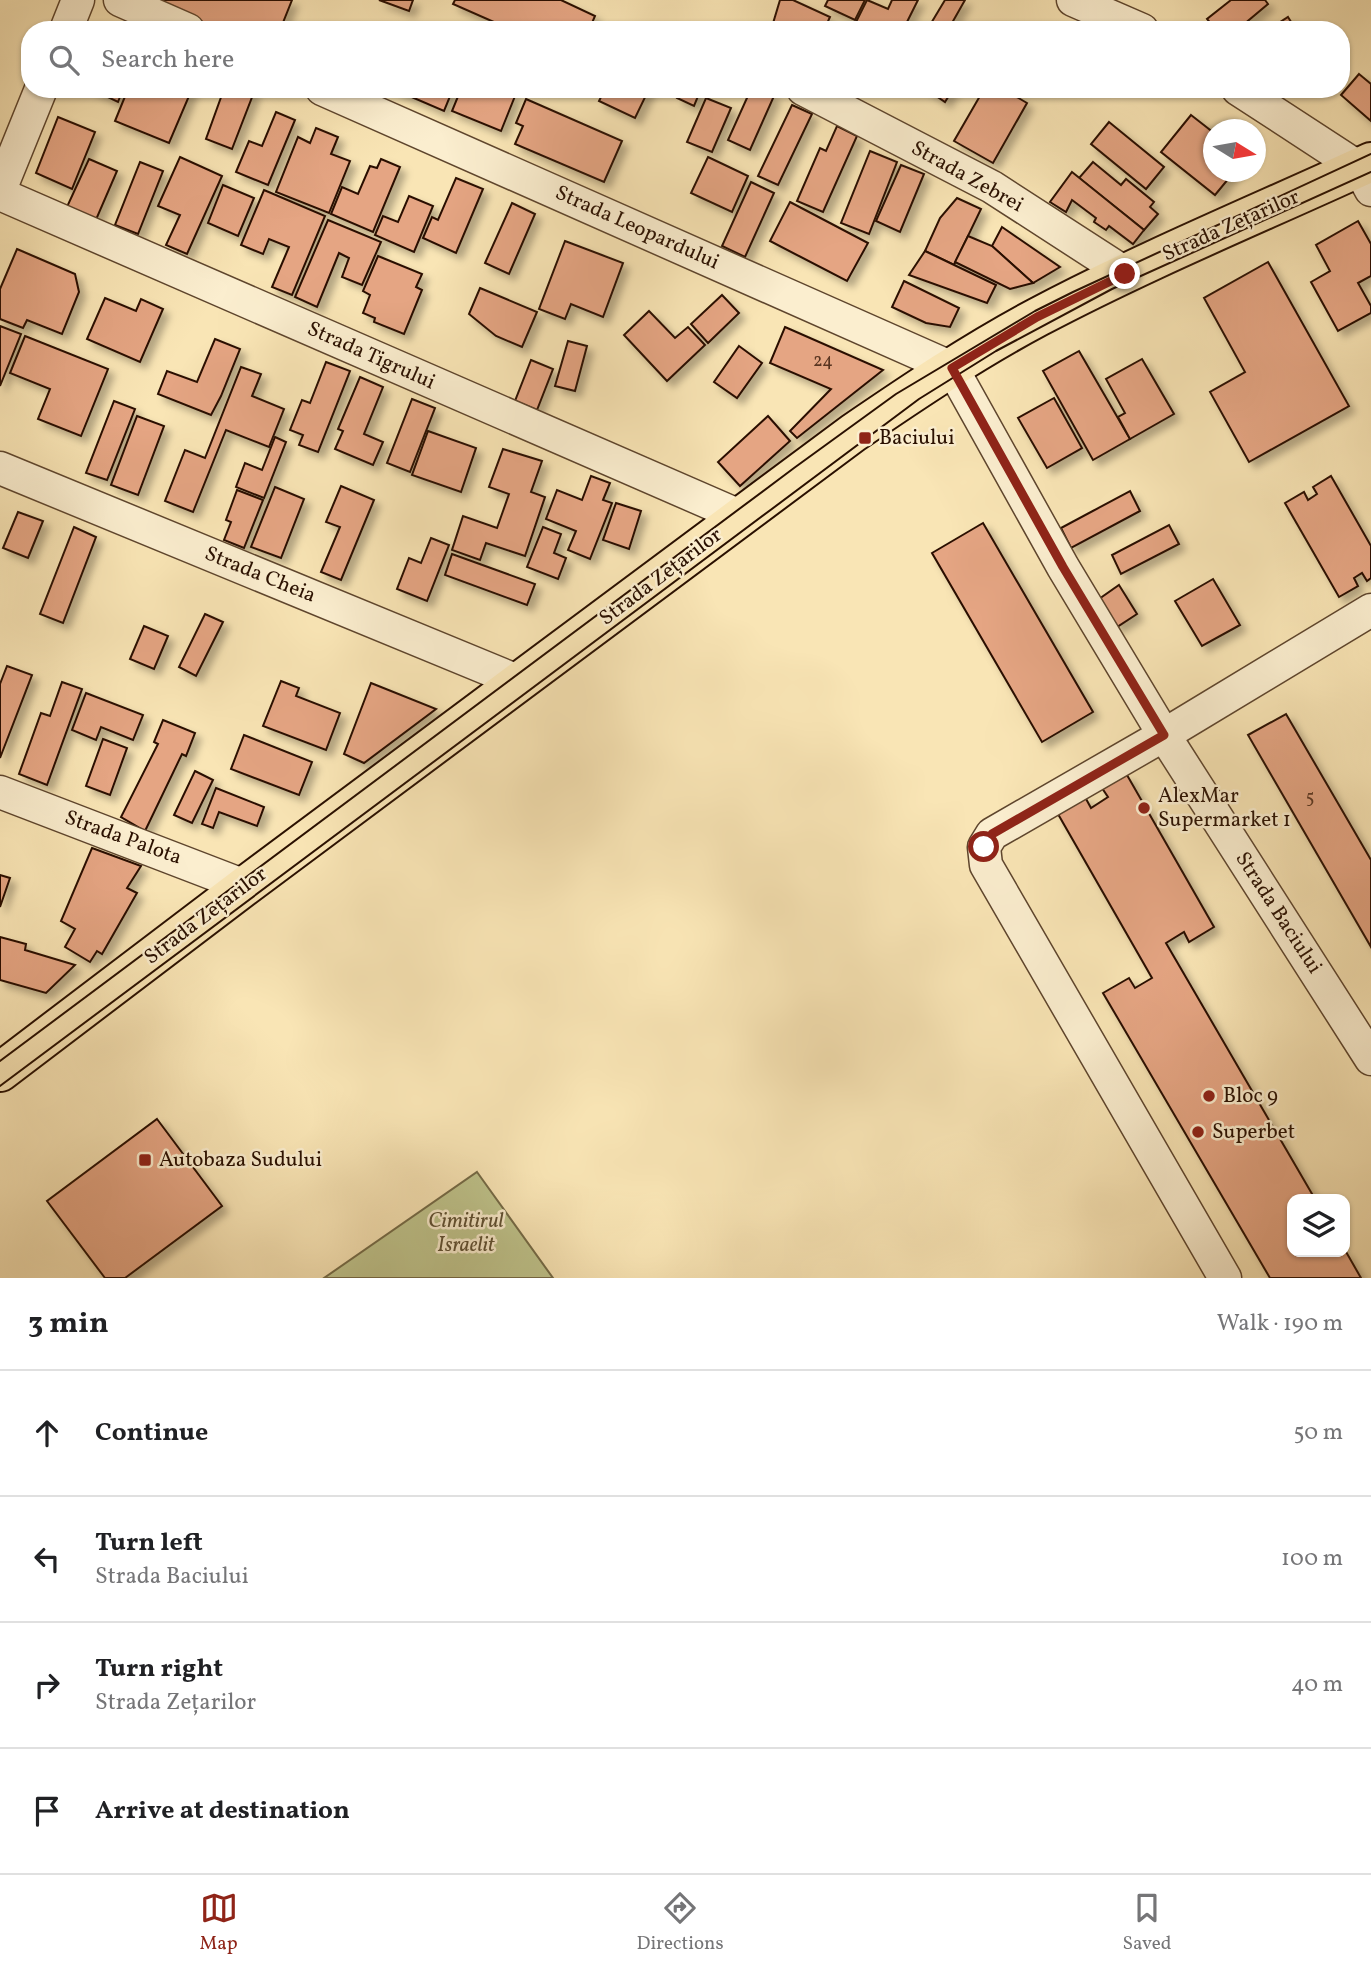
<!DOCTYPE html>
<meta charset="utf-8">
<style>
:root{--surface:#fff;--page:#f6f6f6;--text:#202124;--muted:#757577;--line:#e0e0e0;--accent:#8f2418}
body{margin:0;font-family:Vollkorn,serif;background:var(--page);color:var(--text)}
.controls{position:absolute;right:21px;bottom:21px;display:grid;overflow:hidden;border-radius:14px;box-shadow:0 2px 5px #0004}
.controls button{width:63px;height:63px;display:grid;place-items:center;padding:0;border:0;border-bottom:2px solid var(--line);background:var(--surface);color:var(--text);font:35px sans-serif}
.compass{position:absolute;left:1203px;top:119px;width:63px;height:63px;border-radius:50%;background:var(--surface);box-shadow:0 2px 5px #0004;rotate:101deg}
.stop{position:absolute;width:21px;height:21px;margin:-16px;border:5px solid #8f2418;border-radius:50%;background:#fff}
.stop.end{background:#8f2418;border-color:#fff;box-shadow:0 2px 7px #0008}
.list{margin:0;padding:0;list-style:none}
h2{display:flex;justify-content:space-between;align-items:center;height:91px;margin:0;padding:0 28px;font-size:30px}
h2 small{font-size:23px;font-weight:400;color:var(--muted)}
.list li{display:grid;grid-template-columns:46px 1fr auto;gap:21px;align-items:center;box-sizing:border-box;height:126px;padding:0 28px;border-top:2px solid var(--line)}
.list b{display:block;font-size:26px;white-space:nowrap}
.list p{margin:0;font-size:23px;white-space:nowrap;color:var(--muted)}
.list em{font-size:23px;font-style:normal;color:var(--muted)}
.icon{flex:none;width:38px;height:38px;fill:none;stroke:currentColor;stroke-width:2;stroke-linecap:round;stroke-linejoin:round}
.map{position:relative;flex:none;width:1371px;height:1278px;overflow:hidden}
.search{position:absolute;background:var(--surface);box-shadow:0 2px 5px #0004;left:21px;right:21px;top:21px;height:77px;display:flex;align-items:center;gap:18px;box-sizing:border-box;padding:0 24px;border-radius:28px;color:var(--muted);font-size:26px}
.sheet{height:595px;background:var(--surface)}
nav{display:flex;justify-content:space-around;align-items:center;box-sizing:border-box;height:98px;border-top:2px solid var(--line);background:var(--surface);font-size:19px;color:var(--muted)}
nav a{display:grid;justify-items:center;gap:4px}
nav .on{color:var(--accent)}
.map>svg:first-child{display:block}
</style>
<div class="map">
<svg width="1371" height="1278" viewBox="0 0 1371 1278">
<defs>
<filter id="shadow"><feDropShadow dx="6" dy="6" stdDeviation="3.5" flood-color="#0004"/></filter>
</defs>
<rect width="100%" height="100%" fill="#f9e5b5"/>
<filter id="stains"><feTurbulence type="fractalNoise" baseFrequency=".00286" numOctaves="4"/><feColorMatrix values="0 0 0 0 .2 0 0 0 0 .09 0 0 0 0 .02 0 0 0 .5 -.17"/></filter>
<radialGradient id="worn" r=".72"><stop offset=".6" stop-color="#630" stop-opacity="0"/><stop offset="1" stop-color="#630" stop-opacity=".3"/></radialGradient>
<path fill="#bfc48c" stroke="#746a46" stroke-width="2" d="M477,1172L553,1278H324Z"/>
<g fill="#e5a583" stroke="#2a1000" stroke-width="2" filter="url(#shadow)">
<path d="M150,0H292L280,30H221Z"/>
<path d="M379,0H413L409,11Z"/>
<path d="M455,0H561L595,16L589,30H512L453,4Z"/>
<path d="M780,0H793L830,17L824,30H771Z"/>
<path d="M828,0H865L855,20L825,6Z"/>
<path d="M867,0L888,9L892,0H918L903,30H867L855,24Z"/>
<path d="M945,0H965L948,30H927Z"/>
<path d="M1231,0H1265L1268,4L1237,30H1216L1207,19Z"/>
<path d="M1288,17L1296,30H1268Z"/>
<path d="M1359,74L1371,84V121L1341,95Z"/>
<path d="M91,89H123L118,102Z"/>
<path d="M128,89H192L169,143L115,121Z"/>
<path d="M224,89H246L254,92L232,149L206,139Z"/>
<path d="M393,89H453L444,111Z"/>
<path d="M461,89H498L515,96L501,131L452,111Z"/>
<path d="M605,89H649L635,118L599,101Z"/>
<path d="M681,89H701L694,106L677,98Z"/>
<path d="M751,89H759L774,96L750,150L728,140Z"/>
<path d="M926,89H953L945,102Z"/>
<path d="M984,89H1003L1027,103L993,163L954,141Z"/>
<path d="M706,98L731,108L712,152L687,142Z"/>
<path d="M526,99L622,141L604,182L515,144L523,126L516,123Z"/>
<path d="M792,105L812,114L778,185L758,176Z"/>
<path d="M276,112L295,120L268,185L236,172L249,141L262,146Z"/>
<path d="M1191,115L1214,133V172H1234L1215,195L1161,152Z"/>
<path d="M58,117L95,132L72,189L36,173Z"/>
<path d="M1109,122L1164,167L1146,189L1091,144Z"/>
<path d="M837,126L857,136L823,212L797,201L820,148L826,151Z"/>
<path d="M316,128L338,137L331,154L350,161L329,213L276,192L298,137L310,143Z"/>
<path d="M870,151L897,162L869,234L841,223Z"/>
<path d="M180,157L222,176L187,254L166,245L180,215L158,206Z"/>
<path d="M708,157L748,176L732,212L691,193Z"/>
<path d="M89,159L117,171L95,222L66,209Z"/>
<path d="M381,159L400,167L373,232L331,214L342,187L358,194L370,166L377,168Z"/>
<path d="M140,162L163,171L138,234L115,225Z"/>
<path d="M1093,162L1121,185L1126,179L1154,202L1150,207L1158,214L1144,230L1079,178Z"/>
<path d="M901,165L924,174L900,232L876,221Z"/>
<path d="M1072,172L1144,230L1133,244L1109,226L1106,230L1094,222L1096,218L1072,200L1066,212L1050,202Z"/>
<path d="M456,178L483,189L456,253L423,238L432,217L438,220Z"/>
<path d="M751,182L774,193L745,257L722,246Z"/>
<path d="M223,185L254,198L238,236L208,223Z"/>
<path d="M264,190L325,216L292,295L272,287L289,247L269,239L263,254L241,245Z"/>
<path d="M409,196L433,206L414,252L375,235L383,216L398,222Z"/>
<path d="M957,198L981,209L954,265L925,251L940,218Z"/>
<path d="M790,202L868,243L847,281L770,241Z"/>
<path d="M512,203L535,214L509,274L485,263Z"/>
<path d="M328,220L381,242L362,285L342,277L349,258L339,253L317,307L295,297Z"/>
<path d="M1358,221L1371,244V276L1358,283L1371,306V313L1338,331L1311,282L1330,271L1316,245Z"/>
<path d="M1002,227L1060,267L1033,283L992,246Z"/>
<path d="M968,236L992,246L1033,283L1010,289L955,262Z"/>
<path d="M565,241L623,263L603,317L571,304L565,319L539,309Z"/>
<path d="M17,249L75,274L79,292L62,334L27,320L23,328L0,319V289Z"/>
<path d="M925,251L996,285L987,303L909,275Z"/>
<path d="M378,256L422,274L416,287L422,290L404,334L374,322L375,318L363,313L370,295L363,291Z"/>
<path d="M1268,262L1349,406L1249,462L1210,392L1245,372L1204,298Z"/>
<path d="M904,281L959,308L950,327L926,323L892,307Z"/>
<path d="M480,288L537,312L522,347L496,336L469,314Z"/>
<path d="M722,295L739,313L708,343L691,324Z"/>
<path d="M105,298L136,311L141,299L163,309L140,362L87,339Z"/>
<path d="M649,311L675,338L688,327L705,345L667,381L624,335Z"/>
<path d="M0,326L21,334L0,386Z"/>
<path d="M785,327L883,370L797,438L790,431L831,389L770,363Z"/>
<path d="M25,336L108,369L81,436L38,419L50,389L10,373Z"/>
<path d="M215,339L240,349L221,396L211,415L158,394L167,371L197,382Z"/>
<path d="M568,341L587,346L575,391L555,386Z"/>
<path d="M739,346L762,363L737,398L714,382Z"/>
<path d="M1079,351L1130,439L1093,460L1043,371Z"/>
<path d="M1142,359L1174,414L1130,439L1118,417L1125,413L1106,379Z"/>
<path d="M531,360L553,369L537,410L515,401Z"/>
<path d="M326,362L350,371L318,452L299,445L303,435L290,430L302,400L310,403Z"/>
<path d="M241,367L261,374L252,396L284,409L269,447L226,430L193,512L165,501L185,450L205,458Z"/>
<path d="M360,377L383,387L364,434L383,442L373,465L335,449L343,431L338,429Z"/>
<path d="M1054,398L1082,448L1047,468L1018,418Z"/>
<path d="M412,399L435,408L410,472L387,463Z"/>
<path d="M114,401L135,409L107,480L86,473Z"/>
<path d="M137,416L164,426L138,495L111,485Z"/>
<path d="M768,416L790,441L740,486L718,462Z"/>
<path d="M428,431L476,448L461,492L412,475Z"/>
<path d="M275,437L286,442L264,498L236,487L245,463L262,470Z"/>
<path d="M503,449L542,461L531,492L545,497L525,556L486,543L480,560L452,550L463,516L497,528L509,494L489,487Z"/>
<path d="M591,476L610,483L603,500L612,503L590,559L568,550L576,531L546,519L557,490L582,500Z"/>
<path d="M1331,476L1371,546V578L1367,581L1362,573L1354,578L1358,586L1339,597L1285,503L1304,492L1308,500L1317,494L1313,487Z"/>
<path d="M341,486L374,500L341,580L321,572L340,527L326,522Z"/>
<path d="M275,487L304,499L281,558L251,547Z"/>
<path d="M237,490L263,500L244,548L224,540L231,522L226,520Z"/>
<path d="M1130,491L1140,511L1071,548L1061,528Z"/>
<path d="M616,503L641,511L629,549L603,540Z"/>
<path d="M18,512L43,521L28,558L3,548Z"/>
<path d="M983,523L1093,712L1042,742L932,553Z"/>
<path d="M1169,525L1179,544L1121,574L1112,555Z"/>
<path d="M74,527L96,537L63,623L40,614Z"/>
<path d="M543,527L561,534L554,553L566,558L558,579L527,567Z"/>
<path d="M431,538L449,545L427,601L397,589L409,558L421,563Z"/>
<path d="M452,554L535,584L527,605L445,575Z"/>
<path d="M1213,579L1240,625L1202,646L1175,601Z"/>
<path d="M1119,585L1137,614L1117,627L1099,599Z"/>
<path d="M205,614L223,622L196,676L179,667Z"/>
<path d="M144,626L168,636L154,669L130,659Z"/>
<path d="M7,666L32,675L0,758V684Z"/>
<path d="M281,681L299,688L296,696L340,713L326,750L263,726Z"/>
<path d="M62,682L82,689L47,785L19,774L41,713L50,716Z"/>
<path d="M371,683L436,709L364,763L344,754Z"/>
<path d="M86,693L143,715L133,740L101,727L96,740L72,730Z"/>
<path d="M1286,714L1371,860V947L1248,735Z"/>
<path d="M163,720L195,733L186,756L182,754L145,831L121,817L158,744L154,742Z"/>
<path d="M244,735L312,762L299,795L231,769Z"/>
<path d="M103,739L127,748L110,795L86,786Z"/>
<path d="M195,771L213,780L192,823L174,815Z"/>
<path d="M1127,775L1214,927L1189,942L1184,932L1166,943L1315,1199H1292V1252L1345,1250L1361,1278H1270L1103,993L1129,978L1135,988L1152,978L1058,814L1085,797L1091,808L1108,797L1102,788Z"/>
<path d="M216,788L264,807L257,826L219,812L213,828L202,824Z"/>
<path d="M92,848L141,866L127,888L137,893L102,954L97,951L90,962L65,947L75,929L61,921Z"/>
<path d="M0,875L10,878L0,907Z"/>
<path d="M0,937L26,944L25,950L75,965L46,993L0,980Z"/>
<path d="M157,1119L222,1206L125,1278H105L47,1201Z"/>
</g>
<g fill="none" stroke-linecap="round" stroke-linejoin="round">
<defs>
<g id="minor">
<path d="M120,0L188,30"/>
<path d="M1073,0L1142,30"/>
<path d="M66,30L78,0"/>
<path d="M322,89L952,368L1063,567L1164,735L1371,1059"/>
<path d="M803,89L992,187L1125,273"/>
<path d="M1238,89L1359,168L1371,190"/>
<path d="M0,190L41,89"/>
<path d="M0,194L742,517"/>
<path d="M0,468L520,682"/>
<path d="M0,792L245,886"/>
<path d="M1225,1278L986,865L984,847L992,834L1164,735L1371,610"/>
</g>
<path id="major" d="M0,1072L245,886L853,433C913,392 974,351 1038,317C1146,260 1260,213 1371,162"/>
</defs>
<use href="#minor" stroke="#5e452d" stroke-width="35"/>
<use href="#major" stroke="#2a1000" stroke-width="42"/>
<use href="#minor" stroke="#fbeecf" stroke-width="32"/>
<use href="#major" stroke="#f9e5b5" stroke-width="38"/>
<g stroke="#2a1000" stroke-width="2">
<path d="M0,1061L794,468L896,394L1035,311L1073,292L1371,154"/>
<path d="M0,1086L919,399L996,351L1112,289L1371,172"/>
</g>
</g>
<g fill="none" stroke-linecap="round" stroke-linejoin="round">
<path stroke="#8f2418" stroke-width="9" d="M984,847L992,834L1164,735L1063,567L952,368L1037,317L1125,274"/>
</g>
<g fill="#8f2418" stroke="#fbeecf" stroke-width="2.5">
<rect x="858" y="431" width="14" height="14" rx="3.5"/>
<circle cx="1144" cy="808" r="7"/>
<circle cx="1209" cy="1096" r="7"/>
<circle cx="1198" cy="1132" r="7"/>
<rect x="138" y="1153" width="14" height="14" rx="3.5"/>
</g>
<g text-anchor="middle" dominant-baseline="central" stroke-width="5" stroke-linejoin="round" paint-order="stroke">
<g font-size="18" fill="#593521">
<text x="823" y="361">24</text>
<text x="1310" y="798">5</text>
</g>
<g font-size="21" fill="#2a1000" stroke="#fbeecf">
<text transform="translate(967 177) rotate(29)">Strada Zebrei</text>
<text transform="translate(1231 226) rotate(-24)">Strada Zețarilor</text>
<text transform="translate(637 228) rotate(24)">Strada Leopardului</text>
<text transform="translate(371 356) rotate(24)">Strada Tigrului</text>
<text transform="translate(260 575) rotate(22)">Strada Cheia</text>
<text transform="translate(661 577) rotate(-37)">Strada Zețarilor</text>
<text transform="translate(123 838) rotate(20)">Strada Palota</text>
<text transform="translate(1278 913) rotate(57)">Strada Baciului</text>
<text transform="translate(206 916) rotate(-37)">Strada Zețarilor</text>
</g>
<g font-size="21" fill="#2a1000" stroke="#fbeecf" text-anchor="start">
<text x="879" y="438">Baciului</text>
<text x="1158" y="796">AlexMar<tspan x="1158" dy="24">Supermarket 1</tspan></text>
<text x="1223" y="1096">Bloc 9</text>
<text x="1212" y="1132">Superbet</text>
<text x="159" y="1160">Autobaza Sudului</text>
</g>
<g font-size="21" font-style="italic" fill="#5e4f31" stroke="#fbeecf">
<text x="466" y="1221">Cimitirul<tspan x="466" dy="24">Israelit</tspan></text>
</g>
</g>
<rect width="100%" height="100%" filter="url(#stains)"/>
<rect width="100%" height="100%" fill="url(#worn)"/>
</svg>
<div class="controls">
<button><svg class="icon" aria-label="layers" viewBox="0 0 24 24"><path d="M12 4l9 5-9 5-9-5zM3 14l9 5 9-5"/></svg></button>
</div>
<svg class="compass" viewBox="-18 -18 36 36"><path d="M0-13l5 13h-10z" fill="#e53935"/><path d="M0 13l5-13h-10z" fill="#757577"/></svg>
<div class="stop" style="left:984px;top:847px"></div>
<div class="stop end" style="left:1125px;top:274px"></div>
<div class="search"><svg class="icon" aria-label="search" viewBox="0 0 24 24"><circle cx="10" cy="10" r="6"/><path d="M15 15l6 6"/></svg>Search here</div>
</div>
<section class="sheet">
<h2>3 min<small>Walk · 190 m</small></h2>
<ul class="list">
<li><svg class="icon" aria-label="ahead" viewBox="0 0 24 24"><path d="M12 20V5M6 11l6-6 6 6"/></svg><div><b>Continue</b></div><em>50 m</em></li>
<li><svg class="icon" aria-label="left" viewBox="0 0 24 24"><path d="M17 20v-9H6M10 6l-5 5 5 5"/></svg><div><b>Turn left</b><p>Strada Baciului</p></div><em>100 m</em></li>
<li><svg class="icon" aria-label="right" viewBox="0 0 24 24"><path d="M7 20v-9h11M14 6l5 5-5 5"/></svg><div><b>Turn right</b><p>Strada Zețarilor</p></div><em>40 m</em></li>
<li><svg class="icon" aria-label="arrive" viewBox="0 0 24 24"><path d="M6 21V4h12l-3 4 3 4H6"/></svg><div><b>Arrive at destination</b></div></li>
</ul>
</section>
<nav>
<a class="on"><svg class="icon" aria-label="map" viewBox="0 0 24 24"><path d="M3 6l6-2 6 2 6-2v14l-6 2-6-2-6 2zM9 4v14M15 6v14"/></svg>Map</a>
<a><svg class="icon" aria-label="directions" viewBox="0 0 24 24"><path d="M12 3l9 9-9 9-9-9zM9 14v-3h6M13 9l2 2-2 2"/></svg>Directions</a>
<a><svg class="icon" aria-label="saved" viewBox="0 0 24 24"><path d="M7 4h10v16l-5-4-5 4z"/></svg>Saved</a>
</nav>
